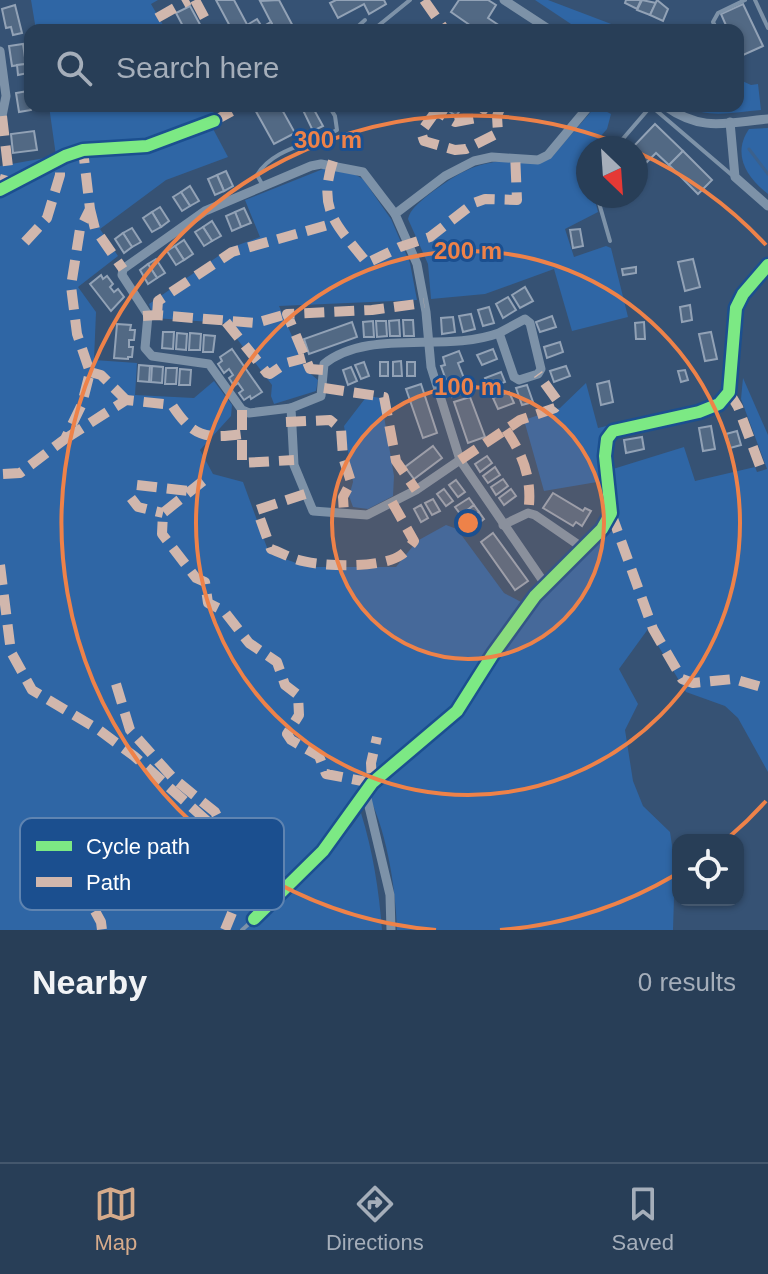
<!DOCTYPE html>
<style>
:root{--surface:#283e57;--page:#30455d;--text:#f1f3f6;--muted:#a5aeba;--line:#44576d;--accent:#d6ab8b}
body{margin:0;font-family:Arial,sans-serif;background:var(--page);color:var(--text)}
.controls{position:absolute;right:24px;bottom:24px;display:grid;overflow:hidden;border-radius:16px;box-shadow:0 2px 6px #0004}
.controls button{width:72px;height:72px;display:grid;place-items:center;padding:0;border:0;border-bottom:2px solid var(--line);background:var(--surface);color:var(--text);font:40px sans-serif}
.compass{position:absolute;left:576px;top:136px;width:72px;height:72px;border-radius:50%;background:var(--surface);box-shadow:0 2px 6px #0004;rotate:155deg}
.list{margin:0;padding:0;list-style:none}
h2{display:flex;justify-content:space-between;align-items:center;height:104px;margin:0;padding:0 32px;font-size:34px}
h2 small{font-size:26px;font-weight:400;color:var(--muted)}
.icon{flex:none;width:44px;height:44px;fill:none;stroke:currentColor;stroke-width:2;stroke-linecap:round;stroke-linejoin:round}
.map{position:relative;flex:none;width:768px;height:930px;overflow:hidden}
.search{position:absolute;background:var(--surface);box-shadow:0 2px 6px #0004;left:24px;right:24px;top:24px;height:88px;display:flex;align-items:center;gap:20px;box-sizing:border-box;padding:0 28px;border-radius:16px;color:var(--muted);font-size:30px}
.sheet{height:232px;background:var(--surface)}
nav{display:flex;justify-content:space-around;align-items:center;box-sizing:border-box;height:112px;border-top:2px solid var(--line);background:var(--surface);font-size:22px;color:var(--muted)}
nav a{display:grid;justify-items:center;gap:4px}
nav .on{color:var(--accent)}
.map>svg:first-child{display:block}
</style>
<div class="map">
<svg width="768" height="930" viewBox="0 0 768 930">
<rect width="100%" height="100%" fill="#365274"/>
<g fill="#2f66a5">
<path d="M31,0H158L151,4L166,30H36Z"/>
<path d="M535,0H548L627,30H580Z"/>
<path d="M738,79L751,85L758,84L761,110C735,112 708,119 685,106H738Z"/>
<path d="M49,106H210L216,117L146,143L81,146L65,152L69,159L84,153L148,148L211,125L228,157L166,180L100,229L118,256L78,287L96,312L94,360L137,363L135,395L194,398L214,381L232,405L231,416L200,450L213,474L243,482L269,553L307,567H396L417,541L446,525L457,529L504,593L521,602L537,600L613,530L617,518L613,469L684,447L695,481L755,467L757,472L767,469L741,399L743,378L768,435V772L738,718L725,706L686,692L648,629L619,669L638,704L625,730L633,781L643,806L670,832L675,865L673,930H397C396,889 386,823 364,788L324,839L249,914L258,923L351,827L361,813C373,852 379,890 382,930H0V166L56,156Z"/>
<path d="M596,106L611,114L607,129L601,136L610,146L588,148V196H594L598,212L565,229L574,257L606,246L611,248L628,317L572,331L554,269L485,294L431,299L428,264L408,219C410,209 419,203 427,196C476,158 490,161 550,159Z"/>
<path d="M768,128V194C746,177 732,154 749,129Z"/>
<path d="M323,169L354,174L363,179L391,219L410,263L417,300L279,306L307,371L318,380L316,391L274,404L271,396L272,385L225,323L154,318L149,304L230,248L260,237L245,200Z"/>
<path d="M586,383L598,428L611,425C597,442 601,460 603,481L544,491L524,420L560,408Z"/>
<path d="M367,396L381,398L394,476L393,496L368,509L353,507L349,496L353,482L344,426Z"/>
</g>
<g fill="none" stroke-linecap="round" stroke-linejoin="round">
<path stroke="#3b618d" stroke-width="3" d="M749,149L768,174"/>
</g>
<g fill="#526984" stroke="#92a2b6" stroke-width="2">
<path d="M216,0H234L250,30H232Z"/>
<path d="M279,0L295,30H275L260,1Z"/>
<path d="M336,0H384L386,4L369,14L364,4L338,18L330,3Z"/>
<path d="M459,0H488L496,5L488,18L506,30H473L474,28L451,12Z"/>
<path d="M626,0H641L637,9L625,3Z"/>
<path d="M642,0L656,3L650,15L637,10Z"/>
<path d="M657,0L668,9L663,21L650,15Z"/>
<path d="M743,4L763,46L741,56L738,50V30H728L721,14Z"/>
<path d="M15,5L22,33L13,35L11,27L6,28L2,9Z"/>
<path d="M190,6L203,30H185L176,13Z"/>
<path d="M257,19L262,27L271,22L275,30H250L247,25Z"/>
<path d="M23,44L26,64L12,66L9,46Z"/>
<path d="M26,64L28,73L18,75L17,65Z"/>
<path d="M28,91L31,110L19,112L16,93Z"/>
<path d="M253,106H280L295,133L274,144Z"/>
<path d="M301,106H312L323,126L313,131Z"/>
<path d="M442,106H463L456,116Z"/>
<path d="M655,124L683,151L669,165L656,153L636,173V148H632Z"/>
<path d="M34,131L37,150L13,153L11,134Z"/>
<path d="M683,151L712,180L698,194L669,165Z"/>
<path d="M226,171L233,186L224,191L217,175Z"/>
<path d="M217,175L224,191L215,195L208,179Z"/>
<path d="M190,186L199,201L190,206L181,192Z"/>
<path d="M181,192L190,206L182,211L173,197Z"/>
<path d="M160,207L169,221L161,227L152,212Z"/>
<path d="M244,208L251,223L241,227L235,212Z"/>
<path d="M152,212L161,227L152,232L143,218Z"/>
<path d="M235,212L241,227L232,231L226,216Z"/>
<path d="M212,221L221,236L212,241L203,227Z"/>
<path d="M203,227L212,241L204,246L195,232Z"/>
<path d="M132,228L141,242L132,247L123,233Z"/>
<path d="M580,229L583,246L573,248L570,230Z"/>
<path d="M123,233L132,247L124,253L115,239Z"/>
<path d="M184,240L193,254L184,260L175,246Z"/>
<path d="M175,246L184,260L176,265L167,251Z"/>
<path d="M156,259L165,273L157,278L148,264Z"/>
<path d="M693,259L700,287L685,291L678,262Z"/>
<path d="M148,264L157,278L148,284L140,270Z"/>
<path d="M636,267V273L623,275L622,269Z"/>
<path d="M101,275L103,279L107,276L113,284L110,287L114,292L118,289L124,297L111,311L90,284Z"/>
<path d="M525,287L533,301L520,308L512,295Z"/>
<path d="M508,297L516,310L503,318L496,304Z"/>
<path d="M690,305L692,320L682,322L680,307Z"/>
<path d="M489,307L494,323L483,326L478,310Z"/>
<path d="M471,314L475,329L463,332L459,316Z"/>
<path d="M552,316L556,327L540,332L536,322Z"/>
<path d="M453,317L455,332L442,334L441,318Z"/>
<path d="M399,320L400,336H390L389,321Z"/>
<path d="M403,320H413L414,336H404Z"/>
<path d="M373,321L374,337H364L363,322Z"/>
<path d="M376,321H386L387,336L377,337Z"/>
<path d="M352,322L357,337L309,354L304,339Z"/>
<path d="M644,322L645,339H636L635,323Z"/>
<path d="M117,324L131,325L130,330H135L134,340H129V347H133L132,357H128V359L114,358Z"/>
<path d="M163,332H174L173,349L162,348Z"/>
<path d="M711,332L717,359L705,361L699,334Z"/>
<path d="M177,333L187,334L186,350L176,349Z"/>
<path d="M190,333L201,334L200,350H189Z"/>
<path d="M204,335L215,336L213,352H203Z"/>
<path d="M560,342L563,352L547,358L544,347Z"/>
<path d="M232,349L262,392L251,399L250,396L244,400L239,393L243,390L238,383L234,386L229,378L233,375L229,369L224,373L218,364L222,361L220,357Z"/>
<path d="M493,349L497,359L482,365L477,355Z"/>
<path d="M459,351L463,361L458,363L469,391L452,397L441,366L445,365L443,357Z"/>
<path d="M401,361L402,376H393V362Z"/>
<path d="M364,362L369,376L361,379L355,365Z"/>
<rect x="380" y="362" width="8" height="14"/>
<rect x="407" y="362" width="8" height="14"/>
<path d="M139,365L150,366L149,382L138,381Z"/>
<path d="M152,366L163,367L162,383L151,382Z"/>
<path d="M566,366L570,376L554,382L550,371Z"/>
<path d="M351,367L357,381L348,385L343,370Z"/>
<path d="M166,368H177L176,384H165Z"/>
<path d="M180,369L191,370L190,385H179Z"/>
<path d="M685,370L688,380L681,382L678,371Z"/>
<path d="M501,372L505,382L489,388L485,378Z"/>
<path d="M609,381L613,402L601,405L597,384Z"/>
<path d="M421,384L437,433L423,438L406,389Z"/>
<path d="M527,385L533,402L522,405L516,388Z"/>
<path d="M509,392L514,403L498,409L493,398Z"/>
<path d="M470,397L485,437L468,443L454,402Z"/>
<path d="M711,426L715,449L703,451L699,428Z"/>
<path d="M737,431L741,445L730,448L726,434Z"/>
<path d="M642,437L644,449L626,453L624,440Z"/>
<path d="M433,446L442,458L414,479L405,467Z"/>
<path d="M487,456L492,463L480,472L475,464Z"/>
<path d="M495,467L500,475L488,483L483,476Z"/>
<path d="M503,479L508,486L496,495L491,487Z"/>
<path d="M456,480L465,492L458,497L449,485Z"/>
<path d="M444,489L453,501L446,506L437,494Z"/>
<path d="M511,489L516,496L504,505L499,498Z"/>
<path d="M553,493L583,511L585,508L591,511L582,526L576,522L573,526L543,508Z"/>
<path d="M469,498L474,505L461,515L455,507Z"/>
<path d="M433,499L440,511L432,515L425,503Z"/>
<path d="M421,505L428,518L421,522L414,509Z"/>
<path d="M474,505L479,512L466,522L461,515Z"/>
<path d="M479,512L484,519L471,529L466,522Z"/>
<path d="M493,533L528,581L515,590L481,542Z"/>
</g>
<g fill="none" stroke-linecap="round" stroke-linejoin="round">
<g stroke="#7d92a8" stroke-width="4">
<path d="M755,0L768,28"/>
<path d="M354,30L365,20"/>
<path d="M373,30L410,0"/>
<path d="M717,30L713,22L718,13L745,0"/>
<path d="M651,106L733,176"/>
<path d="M615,148L651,106"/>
<path d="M262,184L257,175C273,148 312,144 337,130L335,116L329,106"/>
<path d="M597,196L610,241"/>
<path d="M242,930L252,921"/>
</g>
<g stroke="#7d92a8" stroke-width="9">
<path d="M504,0L550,30"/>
<path d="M0,51L6,96L2,116"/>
<path d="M665,106C702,132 725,123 768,119"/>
<path d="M730,122L735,177L768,206"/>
<path d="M291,408L249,413L242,410L209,364L152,356L145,348L148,315L122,275L123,269L205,211L311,166L321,164L363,172L395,214"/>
<path d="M460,460L416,490L367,515L313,511L294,465L291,408L321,396L324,364C369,328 445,353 499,333L514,377L519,380L538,374L541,369L530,323L525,319L499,333"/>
<path d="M503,525L528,513L535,515L583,548"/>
<path d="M545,584L460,460L431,367L426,312L417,264L395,214L445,176L474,161L492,157L538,160L548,155L589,106"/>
<path d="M366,794L390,895L391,930"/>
<path d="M254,919L323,851L372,783L457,711L493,654L535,596L602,529L611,513L605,456L607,439L613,431L699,412L719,404L729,392L736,308L743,294L768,265"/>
</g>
<g stroke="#d1b7ad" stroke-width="10" stroke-dasharray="20 10" stroke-linecap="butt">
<path d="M195,0L211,30"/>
<path d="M424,0L445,30"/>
<path d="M157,18L189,0"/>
<path d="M428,106L455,122L477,118L486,106"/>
<path d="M436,111L421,132L424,141L455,150L466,149L498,133L497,116L501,106"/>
<path d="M2,116L8,167L2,188"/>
<path d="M214,121L241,106"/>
<path d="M333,161C317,211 337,225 367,263L400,247L430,237L474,203L485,199L517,200L515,153"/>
<path d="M90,209L95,229L123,269"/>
<path d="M25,242L47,218L60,175V159"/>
<path d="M157,315L158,301L232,252L335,223"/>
<path d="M143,316L157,315L256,323L287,314"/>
<path d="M226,322L267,373L270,374L286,363L305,358"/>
<path d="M323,370L310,369L287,314L372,310L424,303"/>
<path d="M90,372L101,375L126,400"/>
<path d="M324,388L384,397L396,461L416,490"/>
<path d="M729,392L738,407L761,469"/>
<path d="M242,410V463L294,460"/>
<path d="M286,422L330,420L341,429L343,457L351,482L343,497L344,514"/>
<path d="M506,430C524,456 533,482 528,513"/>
<path d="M65,439L126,400L172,405C193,437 205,439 242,434"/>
<path d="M460,460L520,420L555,408L559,403L538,374"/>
<path d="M3,474L20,473L65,439L82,404L90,372L77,334L71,286L80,229L90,209L83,150"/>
<path d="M203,481L163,513L162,534L196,578L205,582L208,603L224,611L249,643L277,662L285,685L298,695L299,715L287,734L291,740L319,756L326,774L372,783L371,763L377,737"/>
<path d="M137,485L189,491"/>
<path d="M305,494L257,510L271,549C279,552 287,556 295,559C318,567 381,569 401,555C406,552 411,545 414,541L392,502"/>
<path d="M131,498L138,507L163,513"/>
<path d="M611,513L653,629L682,679L693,683L734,679L768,689"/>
<path d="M0,565L11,652L32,690L99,730L134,756L206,820L217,833L235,880L236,903L225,930"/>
<path d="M116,684L130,730L173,778L215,812L237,856L245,895L251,904L262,911"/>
<path d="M95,911L101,922L102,930"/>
</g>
<defs>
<g id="cycleway">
<path d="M0,190L65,156L83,150L147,146L214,121"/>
<path d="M254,919L323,851L372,783L457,711L493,654L535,596L602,529L611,513L605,456L607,439L613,431L699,412L719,404L729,392L736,308L743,294L768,265"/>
</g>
</defs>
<use href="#cycleway" stroke="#1b4f8f" stroke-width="17"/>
<use href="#cycleway" stroke="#7ce984" stroke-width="12"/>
</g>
<circle cx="468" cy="523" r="136" fill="#ee8249" fill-opacity=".12"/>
<g fill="none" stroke="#ee8249" stroke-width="4">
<circle cx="468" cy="523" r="136"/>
<circle cx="468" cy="523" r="272"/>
<path d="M766 801A408 408 0 0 1 728 838M675 875A408 408 0 0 1 500 930M436 930A408 408 0 1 1 627 147M637 152A408 408 0 0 1 766 245"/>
</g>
<rect x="20" y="818" width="264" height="92" rx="12" fill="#1b4f8f" stroke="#5f84b1" stroke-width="2"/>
<rect x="36" y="841" width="36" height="10" fill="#7ce984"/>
<rect x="36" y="877" width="36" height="10" fill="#d1b7ad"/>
<g font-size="22" fill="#fff">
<text x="86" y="854">Cycle path</text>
<text x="86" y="890">Path</text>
</g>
<circle cx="468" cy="523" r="12" fill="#ee8249" stroke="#1b4f8f" stroke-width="4"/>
<g font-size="24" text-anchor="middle" font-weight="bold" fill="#ee8249" stroke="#1b4f8f" stroke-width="6" stroke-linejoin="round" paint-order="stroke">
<text x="328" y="148">300 m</text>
<text x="468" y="259">200 m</text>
<text x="468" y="395">100 m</text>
</g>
</svg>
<div class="controls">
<button><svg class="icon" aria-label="locate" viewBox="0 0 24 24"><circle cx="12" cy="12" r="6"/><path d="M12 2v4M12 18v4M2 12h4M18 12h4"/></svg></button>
</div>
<svg class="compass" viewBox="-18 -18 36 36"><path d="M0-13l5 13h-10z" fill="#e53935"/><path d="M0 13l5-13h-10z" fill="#a5aeba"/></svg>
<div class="search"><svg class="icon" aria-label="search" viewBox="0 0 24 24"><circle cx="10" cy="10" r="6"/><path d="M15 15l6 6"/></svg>Search here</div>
</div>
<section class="sheet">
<h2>Nearby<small>0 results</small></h2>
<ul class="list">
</ul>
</section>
<nav>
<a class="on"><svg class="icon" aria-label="map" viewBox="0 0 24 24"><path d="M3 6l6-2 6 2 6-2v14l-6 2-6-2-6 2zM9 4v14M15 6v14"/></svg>Map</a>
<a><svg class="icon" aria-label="directions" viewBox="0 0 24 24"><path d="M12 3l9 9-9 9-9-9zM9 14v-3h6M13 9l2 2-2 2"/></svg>Directions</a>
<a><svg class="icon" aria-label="saved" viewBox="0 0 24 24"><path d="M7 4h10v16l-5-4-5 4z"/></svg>Saved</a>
</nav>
